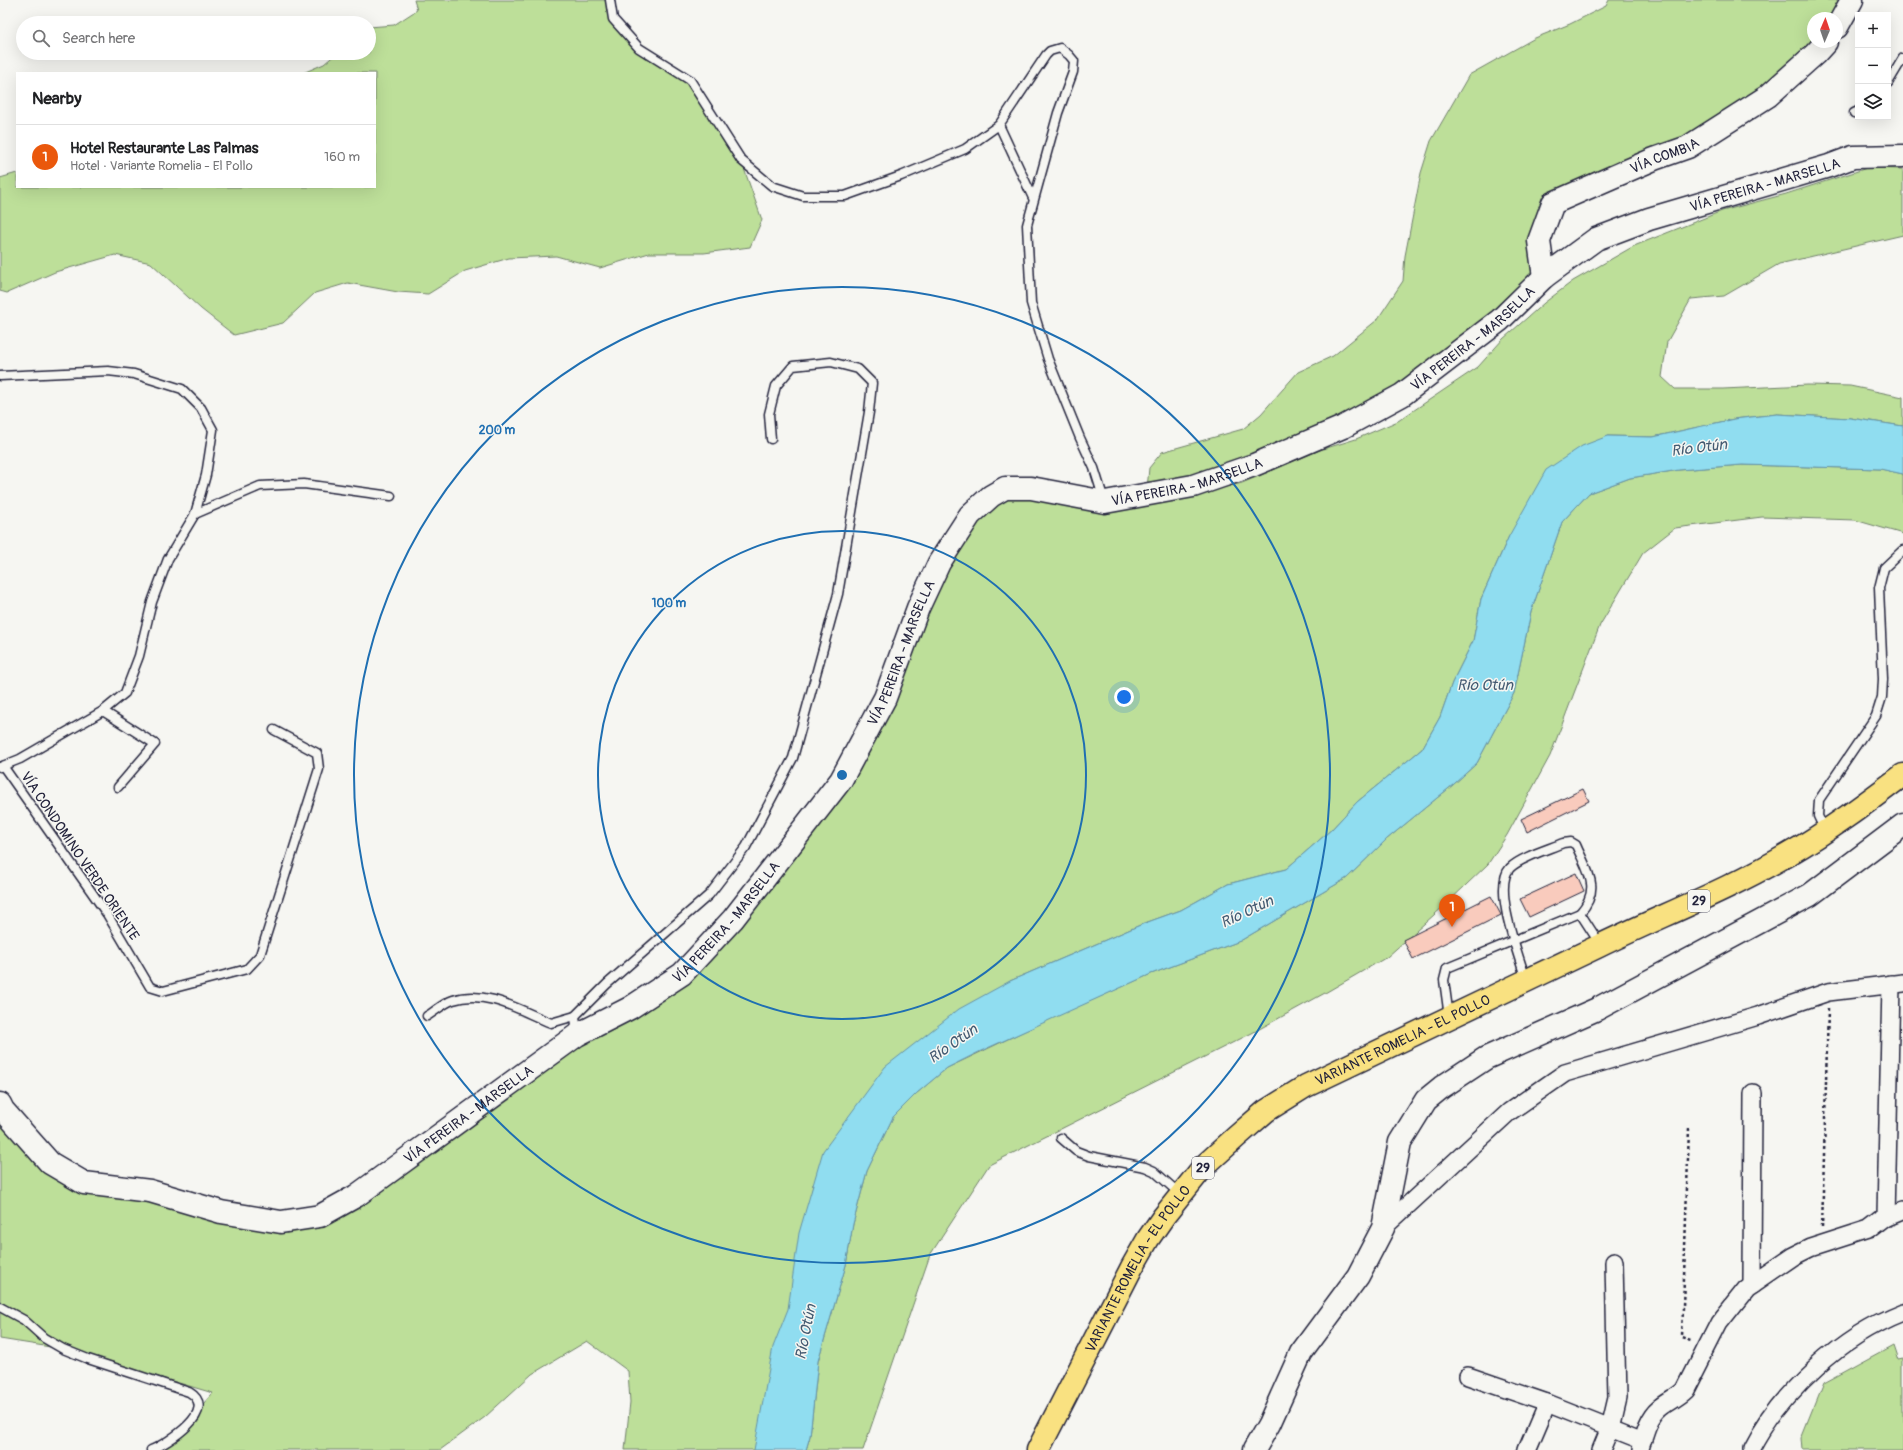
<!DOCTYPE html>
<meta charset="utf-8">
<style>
:root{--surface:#fff;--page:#f2f2f2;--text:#202124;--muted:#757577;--line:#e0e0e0;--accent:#ea580c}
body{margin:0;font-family:Pangolin,sans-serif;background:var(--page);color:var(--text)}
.controls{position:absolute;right:12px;top:12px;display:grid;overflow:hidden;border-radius:0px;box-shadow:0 4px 16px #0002}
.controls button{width:36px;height:36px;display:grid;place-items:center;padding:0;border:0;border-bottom:1px solid var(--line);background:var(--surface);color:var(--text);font:20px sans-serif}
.compass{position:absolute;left:1807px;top:12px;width:36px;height:36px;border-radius:50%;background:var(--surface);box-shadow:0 4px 16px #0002;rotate:2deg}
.you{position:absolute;left:1124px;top:697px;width:14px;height:14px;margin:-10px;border:3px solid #fff;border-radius:50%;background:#1a73e8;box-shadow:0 0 0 6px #1a73e833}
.badge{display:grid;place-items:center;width:26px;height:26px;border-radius:50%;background:var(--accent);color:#fff;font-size:13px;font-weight:700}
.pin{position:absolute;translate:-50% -33px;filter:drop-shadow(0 1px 2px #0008)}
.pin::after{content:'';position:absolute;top:21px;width:14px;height:12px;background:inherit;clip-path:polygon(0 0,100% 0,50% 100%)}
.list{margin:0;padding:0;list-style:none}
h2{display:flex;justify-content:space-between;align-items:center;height:52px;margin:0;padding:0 16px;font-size:17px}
h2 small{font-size:13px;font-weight:400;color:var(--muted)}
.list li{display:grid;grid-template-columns:26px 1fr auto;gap:12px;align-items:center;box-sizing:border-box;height:64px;padding:0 16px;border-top:1px solid var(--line)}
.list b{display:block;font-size:15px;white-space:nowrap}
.list p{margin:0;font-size:13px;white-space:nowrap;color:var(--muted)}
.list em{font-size:13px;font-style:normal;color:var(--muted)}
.icon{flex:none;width:22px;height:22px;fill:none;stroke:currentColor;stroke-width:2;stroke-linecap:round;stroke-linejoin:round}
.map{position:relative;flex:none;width:1903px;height:1450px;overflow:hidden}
.search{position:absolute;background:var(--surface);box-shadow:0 4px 16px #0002;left:16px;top:16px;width:360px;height:44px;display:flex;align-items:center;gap:10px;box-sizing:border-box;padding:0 14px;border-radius:22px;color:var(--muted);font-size:15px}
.panel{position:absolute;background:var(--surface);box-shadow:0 4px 16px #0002;left:16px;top:72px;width:360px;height:116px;border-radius:0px}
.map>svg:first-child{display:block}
</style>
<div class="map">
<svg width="1903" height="1450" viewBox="0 0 1903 1450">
<rect width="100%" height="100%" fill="#f6f6f2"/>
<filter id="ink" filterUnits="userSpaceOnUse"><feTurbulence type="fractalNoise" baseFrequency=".025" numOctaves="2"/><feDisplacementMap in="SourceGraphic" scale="8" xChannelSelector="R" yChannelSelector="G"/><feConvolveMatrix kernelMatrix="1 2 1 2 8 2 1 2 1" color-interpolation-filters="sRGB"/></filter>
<g filter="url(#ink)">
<g fill="#bddf99" stroke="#70806a">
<path d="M414,0H610L613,19L639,48L690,80L741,160L762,220L750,247L704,253H649L600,268L556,256L509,258L465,271L428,294L398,292L348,283L315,293L283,323L234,335L201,309L151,263L115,255L55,272L7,293L0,291V178L17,173V187H375V73H303L324,64L337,53H369V27L394,25L417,10Z"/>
<path d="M1609,0H1852L1837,18H1813V42L1768,96L1553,203L1544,277L1433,373L1254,465L1147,489L1149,468L1162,452L1243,429L1261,414L1298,372L1333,356L1377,320L1403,281L1405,256L1421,173L1431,141L1469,75L1535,38L1570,24L1606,6Z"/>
<path d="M1867,168L1903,169V235L1779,264L1724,296L1691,299L1667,342L1662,377L1675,389H1723L1808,385L1850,386L1903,397V426L1850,418L1777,414L1734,419L1653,437L1608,436L1509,536L1481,599L1473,641L1452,683L1440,717L1422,749L1357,802L1332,829L1286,869L1228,884L1181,910L1145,923L1010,981L813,1184L775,1450H625L630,1402L628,1371L587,1341L532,1374L485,1417L440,1450H154L167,1443L213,1393L63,1349L0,1339V1114L50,1163L221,1212L320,1216L682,974L841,780L907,638L989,498L1031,488L1150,505L1242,483L1320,450L1356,439L1398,421L1478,367L1503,339L1544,303L1573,281L1634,246L1722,211L1786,194Z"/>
<path d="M1742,465L1881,469L1903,474V534L1855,520L1762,517L1675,528L1643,553L1600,625L1550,756L1507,835L1488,864L1444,906L1387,957L1325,993L1252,1033L989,1165L930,1255L863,1450H806L810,1436L818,1361L846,1265L853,1224L862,1190L867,1171L893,1117L917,1093L947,1068L1052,1018L1151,974L1240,941L1347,878L1387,839L1454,784L1477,763L1514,693L1531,612L1562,522L1589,493L1630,478L1679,470Z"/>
<path d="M1893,1345L1898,1360L1903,1359V1450H1802L1801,1438L1823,1383Z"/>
</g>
<path fill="#90ddf0" stroke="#6492a8" d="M1777,414L1850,418L1903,426V474L1880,469L1742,465L1679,470L1630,478L1589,493L1562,522L1531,612L1514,693L1477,763L1454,784L1387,839L1347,878L1274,921L1240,941L1151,974L981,1051L947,1068L917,1093L893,1117L867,1171L853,1224L846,1265L818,1361L810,1436L806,1450H754L773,1347L788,1309L799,1233L823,1151L885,1067L959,1009L1010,981L1145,923L1181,910L1228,884L1286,869L1332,829L1357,802L1422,749L1440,717L1452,683L1473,641L1481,599L1509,536L1546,470L1582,446L1608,436L1653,437L1734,419Z"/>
<g fill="#f9cbbd" stroke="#22223b">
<path d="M1583,789L1589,801L1527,832L1521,819Z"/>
<path d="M1576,873L1584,891L1529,917L1520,899Z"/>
<path d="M1491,896L1501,915L1413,959L1403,940Z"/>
</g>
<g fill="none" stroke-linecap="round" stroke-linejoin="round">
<defs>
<g id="lane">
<path d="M610,0L613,19L639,48L690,80L741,160L772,186L803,196H845L901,176L965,149L999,125L1046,55L1050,51L1060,48L1069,55L1074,61L1073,72L1058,113L1027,225L1031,303L1048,359L1080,438L1094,468L1104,500"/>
<path d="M1888,83L1903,58"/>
<path d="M1854,113L1858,111"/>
<path d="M999,125L1033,198"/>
<path d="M0,376L108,371L134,374L182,389L201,408L213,430L206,475L195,514L168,559L152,602L139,656L125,693L103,711L20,759L0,767"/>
<path d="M195,514L260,486L304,484L391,496"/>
<path d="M103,711L155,744L118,787"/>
<path d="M3,766L107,914L150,987L163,991L247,969L260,955L319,769L317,753L274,730"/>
<path d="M1825,831L1818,816L1819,800L1876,716L1882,697L1883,679L1879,588L1884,568L1903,550"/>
<path d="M1526,980C1519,956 1492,887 1510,868C1521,857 1549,849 1563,843L1571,842L1576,845C1587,871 1602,888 1580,913L1600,944"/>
<path d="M427,1016C435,1011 444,1003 453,1000C487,989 521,1011 551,1023L575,1016L577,1034"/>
<path d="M575,1016L607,984L709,895L746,847L793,758L838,594L869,412L872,383L858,369L831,362L793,366L776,386L769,414L771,439"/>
<path d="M1449,1017L1444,980L1447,968L1580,913"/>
<path d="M1061,1138L1076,1151L1089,1156L1145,1167L1154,1171L1180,1194"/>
<path d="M0,1307L24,1320L44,1338L63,1349L88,1359L189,1392C220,1410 168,1443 151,1450"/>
</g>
<g id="street">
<path d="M1886,1216L1891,984"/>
<path d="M1383,1228L1509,1112L1565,1073L1758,1016L1828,992L1903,983"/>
<path d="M1752,1285L1753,1093"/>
<path d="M1468,1376L1547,1403L1643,1441"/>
<path d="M1527,1450L1547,1403"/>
<path d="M1601,1450L1610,1428L1617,1398L1614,1262"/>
<path d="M1640,1450C1644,1436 1648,1418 1660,1408C1668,1401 1677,1398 1685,1390L1719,1323L1746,1289L1794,1256L1810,1248L1869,1229L1886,1216L1903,1209"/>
<path d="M1751,1450C1781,1391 1842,1336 1903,1312"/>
</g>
<g id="secondary">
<path d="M1837,27L1852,0"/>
<path id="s1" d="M1544,277L1539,241L1553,203L1654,159L1688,147L1768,96L1815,54L1826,42"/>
<path id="s2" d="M0,1104L3,1110L50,1163L84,1183L150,1191L221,1212L281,1222L320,1216L356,1196L577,1035L630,1008L682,974L733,919L841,780L885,698L918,608L939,563L970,515L991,496L1005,488H1031L1105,502L1193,486L1254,465L1343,427L1402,395L1500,320L1544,277L1596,239L1649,219L1829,166L1853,157L1903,156"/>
<path d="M1254,1450L1269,1424L1301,1353L1358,1276L1383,1228L1400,1142L1426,1100L1442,1087L1486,1058L1597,1009L1810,895L1903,825"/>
</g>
<g id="highway">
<path id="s3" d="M1038,1450L1132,1267L1148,1239L1164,1216L1204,1166L1235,1138L1266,1111L1306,1086C1404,1040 1501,992 1599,946C1663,915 1728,890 1789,854C1829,831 1866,803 1903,775"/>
</g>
</defs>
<use href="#lane" stroke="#22223b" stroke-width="11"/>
<use href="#street" stroke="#22223b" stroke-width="20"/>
<use href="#secondary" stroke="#22223b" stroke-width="25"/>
<use href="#highway" stroke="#22223b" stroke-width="25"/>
<g stroke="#22223b" stroke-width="2.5" stroke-dasharray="3 3" stroke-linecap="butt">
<path d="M1689,1128L1682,1337L1692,1340"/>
<path d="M1822,1228L1828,1009"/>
</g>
<use href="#lane" stroke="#f6f6f2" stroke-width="8"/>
<use href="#street" stroke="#f6f6f2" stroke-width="17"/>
<use href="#secondary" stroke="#f6f6f2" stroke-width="22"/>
<use href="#highway" stroke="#f9e181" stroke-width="22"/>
</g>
</g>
<g fill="none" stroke="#1f6fb2" stroke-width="2">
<circle cx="842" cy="775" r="244"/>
<circle cx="842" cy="775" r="488"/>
</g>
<g text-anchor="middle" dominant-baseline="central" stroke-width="3" stroke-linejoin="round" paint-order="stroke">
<g fill="#f6f6f2" stroke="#626272" stroke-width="1">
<rect x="1688" y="890" width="22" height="22" rx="3"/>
<rect x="1192" y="1157" width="22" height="22" rx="3"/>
</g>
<g font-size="13" font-weight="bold" fill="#22223b">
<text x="1699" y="901">29</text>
<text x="1203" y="1168">29</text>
</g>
<g font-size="14" fill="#22223b" stroke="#f6f6f2">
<text stroke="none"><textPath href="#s1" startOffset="198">VÍA COMBIA</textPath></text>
<text stroke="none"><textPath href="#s2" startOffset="2231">VÍA PEREIRA - MARSELLA</textPath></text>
<text stroke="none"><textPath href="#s2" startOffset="1895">VÍA PEREIRA - MARSELLA</textPath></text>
<text stroke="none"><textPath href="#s2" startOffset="1571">VÍA PEREIRA - MARSELLA</textPath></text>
<text stroke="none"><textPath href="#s2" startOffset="1186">VÍA PEREIRA - MARSELLA</textPath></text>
<text transform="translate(80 856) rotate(56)">VÍA CONDOMINO VERDE ORIENTE</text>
<text stroke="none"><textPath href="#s2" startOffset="862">VÍA PEREIRA - MARSELLA</textPath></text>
<text stroke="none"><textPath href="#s3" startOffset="567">VARIANTE ROMELIA - EL POLLO</textPath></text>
<text stroke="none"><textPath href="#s2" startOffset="538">VÍA PEREIRA - MARSELLA</textPath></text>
<text stroke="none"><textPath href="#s3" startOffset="207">VARIANTE ROMELIA - EL POLLO</textPath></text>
</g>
<g font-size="15" font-style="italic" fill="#435a71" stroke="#f6f6f2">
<text transform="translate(1699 448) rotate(-7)">Río Otún</text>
<text x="1485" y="685">Río Otún</text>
<text transform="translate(1247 912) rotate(-25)">Río Otún</text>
<text transform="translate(953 1044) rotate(-35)">Río Otún</text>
<text transform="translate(806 1332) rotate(-79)">Río Otún</text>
</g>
</g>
<circle cx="842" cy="775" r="6" fill="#1f6fb2" stroke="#f6f6f2" stroke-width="2"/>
<g font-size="12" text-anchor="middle" font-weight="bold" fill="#1f6fb2" stroke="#f6f6f2" stroke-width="3" stroke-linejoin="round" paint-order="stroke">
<text x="497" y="434">200 m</text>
<text x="669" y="607">100 m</text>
</g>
</svg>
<div class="controls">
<button>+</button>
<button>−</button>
<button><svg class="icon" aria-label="layers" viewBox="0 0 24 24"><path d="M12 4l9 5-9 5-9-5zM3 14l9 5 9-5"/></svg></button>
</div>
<svg class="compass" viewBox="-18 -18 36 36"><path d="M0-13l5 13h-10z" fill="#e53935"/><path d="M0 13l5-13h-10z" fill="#757577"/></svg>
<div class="you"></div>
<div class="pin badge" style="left:1452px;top:927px">1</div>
<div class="search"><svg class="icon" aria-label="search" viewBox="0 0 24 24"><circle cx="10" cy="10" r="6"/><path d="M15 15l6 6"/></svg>Search here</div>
<section class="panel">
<h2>Nearby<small></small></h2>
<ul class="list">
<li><span class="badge">1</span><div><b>Hotel Restaurante Las Palmas</b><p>Hotel · Variante Romelia - El Pollo</p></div><em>160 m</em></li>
</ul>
</section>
</div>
